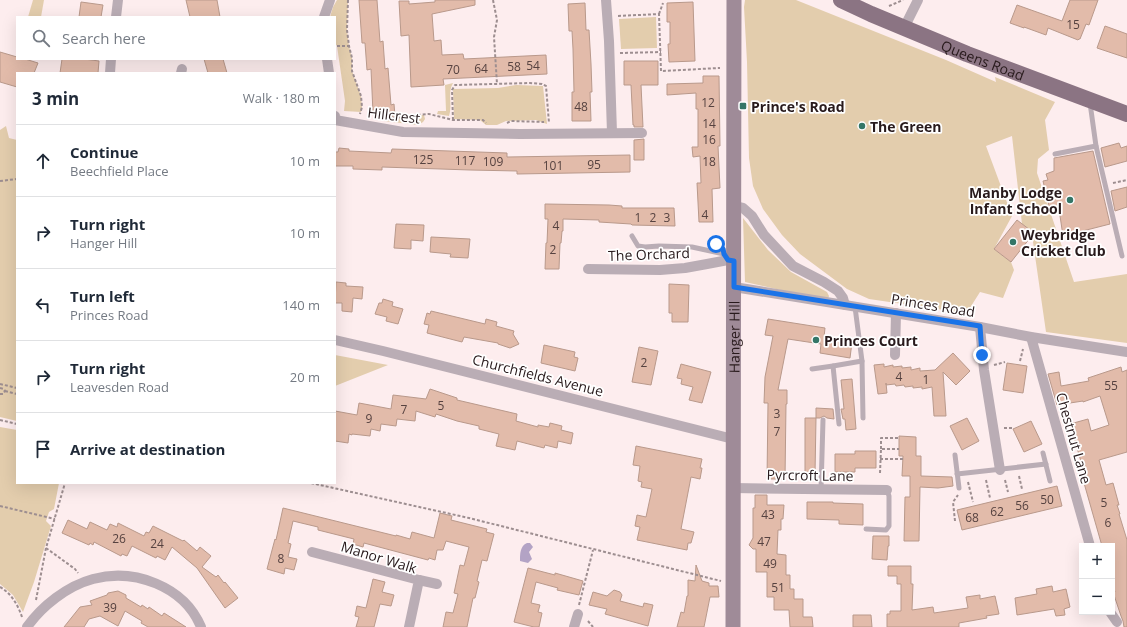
<!DOCTYPE html>
<meta charset="utf-8">
<style>
:root{--surface:#fff;--page:#f6f6f7;--text:#1f2937;--muted:#747a83;--line:#e0e1e3}
body{margin:0;font-family:"Open Sans",sans-serif;background:var(--page);color:var(--text)}
.controls{position:absolute;right:12px;bottom:12px;display:grid;overflow:hidden;border-radius:0px;box-shadow:0 4px 16px #0002}
.controls button{width:36px;height:36px;display:grid;place-items:center;padding:0;border:0;border-bottom:1px solid var(--line);background:var(--surface);color:var(--text);font:20px sans-serif}
.stop{position:absolute;width:12px;height:12px;margin:-9px;border:3px solid #1a73e8;border-radius:50%;background:#fff}
.stop.end{background:#1a73e8;border-color:#fff;box-shadow:0 1px 4px #0008}
.list{margin:0;padding:0;list-style:none}
h2{display:flex;justify-content:space-between;align-items:center;height:52px;margin:0;padding:0 16px;font-size:17px}
h2 small{font-size:13px;font-weight:400;color:var(--muted)}
.list li{display:grid;grid-template-columns:26px 1fr auto;gap:12px;align-items:center;box-sizing:border-box;height:72px;padding:0 16px;border-top:1px solid var(--line)}
.list b{display:block;font-size:15px;white-space:nowrap}
.list p{margin:0;font-size:13px;white-space:nowrap;color:var(--muted)}
.list em{font-size:13px;font-style:normal;color:var(--muted)}
.icon{flex:none;width:22px;height:22px;fill:none;stroke:currentColor;stroke-width:2;stroke-linecap:round;stroke-linejoin:round}
.map{position:relative;flex:none;width:1127px;height:627px;overflow:hidden}
.search{position:absolute;background:var(--surface);box-shadow:0 4px 16px #0002;left:16px;top:16px;width:320px;height:44px;display:flex;align-items:center;gap:10px;box-sizing:border-box;padding:0 14px;border-radius:0px;color:var(--muted);font-size:15px}
.panel{position:absolute;background:var(--surface);box-shadow:0 4px 16px #0002;left:16px;top:72px;width:320px;height:412px;border-radius:0px}
.map>svg:first-child{display:block}
</style>
<div class="map">
<svg width="1127" height="627" viewBox="0 0 1127 627">
<rect width="100%" height="100%" fill="#fdedee"/>
<g fill="#e3cdad">
<path d="M33,0H44L41,17H28Z"/>
<path d="M337,0H348L347,30L349,46L352,58V71L361,96L362,107L361,112L344,111L345,101L337,46L335,43V17H330L333,7Z"/>
<path d="M745,0H796L946,60L996,82L995,77L1055,102L1045,120L1049,150L1038,159L1037,173L1074,282L1127,274V343L1046,332L1032,235L1034,233L1022,224L1012,136L986,146L1012,216L994,249L1011,262L1014,270L1003,298L980,292L968,311L964,314H959L944,310L869,299L847,289L800,254L782,235L763,209L753,186L749,158L747,62L744,7Z"/>
<path d="M656,17L657,48L621,49L619,19Z"/>
<path d="M453,83C447,93 453,105 449,116L437,114L438,111H446L445,85Z"/>
<path d="M516,85L543,86L547,124L536,120L506,121L497,125H486L480,120L454,119L453,89L498,88Z"/>
<path d="M418,115H424L425,119L423,122L418,125L384,121L383,120L410,118Z"/>
<path d="M6,126L9,138L17,140V421L0,417V130Z"/>
<path d="M743,218L768,250L791,272L827,292L829,296L828,299L824,300L745,282Z"/>
<path d="M335,355L388,365L335,386Z"/>
<path d="M0,427L17,430V483H59L54,509L49,512L46,521L51,526L34,582L23,612L13,595L0,584Z"/>
</g>
<path fill="#b3a3c5" d="M527,543H530L533,547L529,552L532,559L528,563L520,561C520,554 520,546 527,543Z"/>
<g fill="#e2bbaa" stroke="#b9998b">
<path d="M186,0H217L220,17H190Z"/>
<path d="M359,0H377L380,42L383,41L385,69L388,68L391,105L394,104L395,116L384,117L383,112L373,113L371,69L367,70L365,43H362Z"/>
<path d="M435,0H475V5L432,14L434,41L441,40L442,55L463,54L464,59L546,55L547,74L443,79L444,85L411,87L409,35L401,36L399,1H409V4L435,2Z"/>
<path d="M1070,0H1098L1089,25L1086,24L1080,39H1079L1078,40L1048,28L1046,35L1024,27V28L1010,23L1017,5L1062,21Z"/>
<path d="M81,2L103,5L101,17H79Z"/>
<path d="M693,2L695,61L669,62L668,44H670V22H667V3Z"/>
<path d="M585,3L586,30H589L591,64L592,92H590L591,121H572V92H574L573,49L572,31H569L568,4Z"/>
<path d="M1105,26L1127,34V58L1097,48Z"/>
<path d="M0,52L17,57V59H25L38,63L34,73H17V87L0,82Z"/>
<path d="M62,59H84L99,61L98,73H60Z"/>
<path d="M204,59H223L227,73H208Z"/>
<path d="M624,61H658V85H641L643,127H634V125H633L631,85H624Z"/>
<path d="M703,76H719L720,146H718L720,188L712,189L713,222H699L697,183H701L700,156L693,157L692,147H698V109H696V93L667,95V84L703,83Z"/>
<path d="M644,139V160H634V140Z"/>
<path d="M1119,143L1121,148L1127,146V161L1105,167L1101,148Z"/>
<path d="M339,148L349,149V151L391,153L392,149L507,153V157L630,155V172L517,174V171L470,170L382,167V170L353,169V166H335V152H338Z"/>
<path d="M1093,151L1110,224L1063,236L1059,209L1050,210L1043,181L1048,180L1046,174L1054,171V158Z"/>
<path d="M1127,187V207L1115,211L1111,191Z"/>
<path d="M545,204L609,205L622,206V208H674L675,226L632,225L631,224L599,222V220L563,219V231H562L561,243H560L559,269H545L546,243H547L548,219H545Z"/>
<path d="M1017,220L1034,233L1011,262L994,249Z"/>
<path d="M396,224L424,225L423,241L411,240V249L394,248Z"/>
<path d="M431,237L470,239L468,258L450,257L451,254L430,252Z"/>
<path d="M336,282L346,283V286L363,287L362,299L353,298L352,312L342,311V303H335Z"/>
<path d="M669,284L689,285L688,322H672V313H669Z"/>
<path d="M383,299L393,302L392,306L403,309L398,324L386,321L387,317L375,314L379,303H382Z"/>
<path d="M431,311L485,324L486,319L497,322L496,326L514,331L513,334L519,344L510,348L498,344V343L464,337L462,342L427,333L429,325L424,324L427,313L430,314Z"/>
<path d="M768,319L825,328L824,337L852,342L850,358L820,353L821,344L788,339L778,390H787V404H786L785,479H767L768,403H764L765,377L773,336L765,335Z"/>
<path d="M544,345L575,352L574,357L578,358L575,371L541,363Z"/>
<path d="M639,347L658,351L651,385L632,382Z"/>
<path d="M953,353L970,371L956,385L943,372L946,416H934L932,387L922,389V387L913,388V386L905,387L904,385L896,386L895,384L886,385V383L887,393L878,394L874,365L884,364V367L893,365V367L902,366V368L911,367V370L920,368V371L935,370Z"/>
<path d="M1007,363L1027,366L1023,393L1003,390Z"/>
<path d="M681,364L711,372L702,403L689,400L693,387L681,384L682,379L677,378Z"/>
<path d="M1121,367L1122,372L1127,370V452L1099,460L1106,485L1113,483L1119,505H1117L1120,514H1119L1127,540V627H1124L1123,621L1121,616L1113,592H1115L1112,582V546H1102L1084,483L1087,482L1070,424L1088,419L1091,431L1109,425L1100,396L1083,402V401L1057,405L1048,374L1059,372L1061,386L1089,381L1088,378Z"/>
<path d="M852,379L856,429L846,430L845,419H843L841,409H844L841,380Z"/>
<path d="M430,389L457,398V400L517,414L516,421L538,427V425L549,427L550,423L562,426L561,430L573,433L571,444L558,441L557,448L545,445L544,448L517,441L515,450L496,446L499,434L479,429V426L457,421L436,414L435,417L416,411L415,421L397,419L396,426L381,424L380,431L371,429L370,436L352,434V435L349,434L348,443L335,441V411L357,415L359,403L391,409L393,395L426,399Z"/>
<path d="M816,408L833,409L834,419L827,418L824,416L820,418H816Z"/>
<path d="M805,418H816L815,474H805Z"/>
<path d="M967,418L979,441L962,450L950,426Z"/>
<path d="M1031,421L1042,444L1024,452L1013,429Z"/>
<path d="M899,436L916,437V456H921V476L952,477L953,486L938,488L920,487L919,541H904L905,497H910V476H902L903,456H899Z"/>
<path d="M636,446L702,459L700,468H702L700,479L691,477L681,529L694,532L691,543H688L687,550L637,540L640,527L635,526L637,515L646,517L652,489L641,487L642,482L638,481L640,466L633,465Z"/>
<path d="M855,451H876V468H855V472H835V454H855Z"/>
<path d="M1057,486L1062,506L962,530L957,510Z"/>
<path d="M755,495H767V505H784L783,519H781V530H778L777,554L786,555V575H790V589H794V599H803V617H812L813,627H790L789,610H774V597H767V572H756V549H753L749,545L753,538V508H755Z"/>
<path d="M807,502H833V503L863,504V525L839,524V520L807,519Z"/>
<path d="M283,508L396,536V535L410,539L412,532L434,538L440,513L452,516L451,520L487,529L486,532L494,534L487,561L482,560L477,581L479,582L475,598H473L467,627H443L446,612L453,613L458,594L454,593L460,565L464,566L469,547L446,541L443,550H437L435,560L429,558L428,560L364,543L363,547L353,544L354,539L318,530V527L293,521L288,543L291,544L288,557L297,559L294,570L285,568L284,574L267,569L275,539L276,540Z"/>
<path d="M68,520L87,529L90,522L107,530L110,524L117,527L118,523L144,536L146,532L149,533L153,526L183,541L184,540L197,551L200,547L211,556L202,567L216,577L218,575L224,583L225,582L238,598L225,608L197,568L172,547L165,560L157,556L156,558L132,546L127,556L122,554L121,556L94,542L93,545L90,543L89,545L62,533Z"/>
<path d="M873,536H889V546H888L887,560L872,559Z"/>
<path d="M696,565L702,581L709,583V586H718L719,597H710L704,627H677L681,612L684,613L687,596H688V580L695,581Z"/>
<path d="M888,566H911V584H913L912,610L933,607L934,613L968,608L966,597L980,595V599L995,596L999,614L986,616L987,618L959,623V627H887V614H890V611H901V584H897V576H888Z"/>
<path d="M528,568L555,575V573L583,581L579,595L557,590L558,588L536,582L531,603L540,605L538,612L542,613L539,627H534L514,622Z"/>
<path d="M373,579L385,582L382,592L394,595L391,606L380,604L374,627H356L359,617L355,616L357,606L366,608Z"/>
<path d="M1052,586L1053,592L1066,589L1070,607L1064,609L1065,615L1056,616L1054,609L1017,615L1015,598L1037,594L1036,589Z"/>
<path d="M614,590L620,592L622,595L620,601L643,607L644,603L653,605L648,626L605,614L607,609L589,605L593,592L607,596Z"/>
<path d="M118,591L126,595V598L141,607L142,605L148,609L149,607L162,616L164,613L186,627H148L141,623L142,621L125,611L118,626L100,616L89,619L84,627H64L80,607L92,605L90,601L107,595L108,593Z"/>
<path d="M853,615H871L872,627H853Z"/>
</g>
<g fill="none" stroke-linecap="round" stroke-linejoin="round">
<g stroke="#9d8e90" stroke-width="2" stroke-dasharray="3 2" stroke-linecap="butt">
<path d="M348,0L347,30L349,46L352,58V71L361,96L362,107L360,114"/>
<path d="M493,0L497,20L494,37L497,84"/>
<path d="M889,6L903,0"/>
<path d="M659,14L663,3"/>
<path d="M618,16L659,14L661,71L720,68"/>
<path d="M337,46H349"/>
<path d="M620,53L661,52"/>
<path d="M393,118L410,117L417,115L429,114L453,120H483L486,123"/>
<path d="M453,120L452,90L455,85L530,83L542,84L546,86L549,123"/>
<path d="M507,123L511,121L544,122"/>
<path d="M0,181L17,179"/>
<path d="M1113,183L1127,180"/>
<path d="M1020,361L1023,349"/>
<path d="M994,365L1005,362"/>
<path d="M0,384L17,388"/>
<path d="M0,388L4,389L5,391L3,394H0"/>
<path d="M5,391L17,394"/>
<path d="M0,420L17,424"/>
<path d="M1004,428H1012"/>
<path d="M881,449V438H899"/>
<path d="M880,459H903"/>
<path d="M880,473L881,449H899"/>
<path d="M1019,476L1022,489"/>
<path d="M986,480L990,498"/>
<path d="M1005,480L1008,492"/>
<path d="M968,482L973,502"/>
<path d="M311,483L469,518L721,581"/>
<path d="M0,506L55,519"/>
<path d="M955,521L953,502L958,495"/>
<path d="M46,548L75,569L78,573"/>
<path d="M0,587C11,593 18,605 22,617"/>
<path d="M36,600L46,548L65,483"/>
<path d="M579,605L593,550"/>
<path d="M588,621L593,627"/>
</g>
<g stroke="#baadb5" stroke-width="5">
<path d="M1090,103L1096,146"/>
<path d="M1055,154L1096,146L1122,256"/>
<path d="M632,236L638,246L645,247L659,246L692,247L724,254L728,260"/>
<path d="M712,240L723,249L724,254"/>
<path d="M855,307L862,361L863,418"/>
<path d="M833,366L839,424"/>
<path d="M812,369L833,366L862,361"/>
<path d="M1043,453L1050,481"/>
<path d="M955,455L959,488"/>
<path d="M957,474L1046,464"/>
<path d="M821,489L823,420"/>
<path d="M866,529L886,530L889,526V496L887,490"/>
</g>
<g stroke="#baadb5" stroke-width="10">
<path d="M606,0L609,41L612,133"/>
<path d="M116,17L118,0"/>
<path d="M324,17L330,0"/>
<path d="M904,28L918,0"/>
<path d="M327,59L329,73"/>
<path d="M110,73L111,59"/>
<path d="M181,73L182,69"/>
<path d="M335,116V120L403,132L520,134L642,133"/>
<path d="M734,206L743,208L752,216L764,235L793,266L824,282L838,291L843,298L845,305"/>
<path d="M588,269L660,270L685,268L707,264L728,260L734,261"/>
<path d="M734,287L980,327L1031,337L1127,352"/>
<path d="M980,327L984,370L1000,470"/>
<path d="M1031,337L1090,546"/>
<path d="M335,340L383,351L733,439"/>
<path d="M895,355L896,313"/>
<path d="M733,488L887,490"/>
<path d="M312,552L419,580L409,627"/>
<path d="M419,580L437,584"/>
<path d="M1110,612L1117,622"/>
<path d="M27,627C42,606 67,586 93,579C134,568 184,586 201,627"/>
<path d="M574,627L578,614"/>
</g>
<path stroke="#9f8b98" stroke-width="15" id="s1" d="M733,627L734,0"/>
<path stroke="#8b7483" stroke-width="16" id="s2" d="M841,0L871,14L967,54L1127,114"/>
</g>
<g fill="none" stroke-linecap="round" stroke-linejoin="round">
<path stroke="#1a73e8" stroke-width="5" d="M716,244L723,249L724,254L728,260L734,261V287L980,326L982,355"/>
</g>
<g fill="#347667" stroke="#fff" stroke-width="1.5">
<rect x="739" y="102" width="8" height="8" rx="2"/>
<circle cx="862" cy="126" r="4"/>
<circle cx="1070" cy="200" r="4"/>
<circle cx="1013" cy="242" r="4"/>
<circle cx="816" cy="340" r="4"/>
</g>
<g text-anchor="middle" dominant-baseline="central" stroke-width="3.5" stroke-linejoin="round" paint-order="stroke">
<g font-size="12" fill="#564240">
<text x="1073" y="24">15</text>
<text x="533" y="65">54</text>
<text x="514" y="66">58</text>
<text x="481" y="68">64</text>
<text x="453" y="69">70</text>
<text x="708" y="102">12</text>
<text x="581" y="106">48</text>
<text x="709" y="123">14</text>
<text x="709" y="139">16</text>
<text x="423" y="159">125</text>
<text x="465" y="160">117</text>
<text x="493" y="161">109</text>
<text x="709" y="161">18</text>
<text x="594" y="164">95</text>
<text x="553" y="165">101</text>
<text x="705" y="214">4</text>
<text x="638" y="217">1</text>
<text x="653" y="217">2</text>
<text x="667" y="217">3</text>
<text x="556" y="225">4</text>
<text x="553" y="249">2</text>
<text x="644" y="362">2</text>
<text x="899" y="376">4</text>
<text x="926" y="379">1</text>
<text x="1111" y="385">55</text>
<text x="441" y="405">5</text>
<text x="404" y="409">7</text>
<text x="777" y="413">3</text>
<text x="369" y="418">9</text>
<text x="777" y="431">7</text>
<text x="1047" y="499">50</text>
<text x="1104" y="502">5</text>
<text x="1022" y="505">56</text>
<text x="997" y="511">62</text>
<text x="768" y="514">43</text>
<text x="972" y="517">68</text>
<text x="1108" y="522">6</text>
<text x="119" y="538">26</text>
<text x="764" y="541">47</text>
<text x="157" y="543">24</text>
<text x="281" y="558">8</text>
<text x="770" y="563">49</text>
<text x="778" y="587">51</text>
<text x="110" y="607">39</text>
</g>
<g font-size="14" fill="#281a1c" stroke="#fff">
<text stroke="none"><textPath href="#s2" startOffset="154">Queens Road</textPath></text>
<text transform="translate(394 115) rotate(7)">Hillcrest</text>
<text transform="translate(649 254) rotate(-2)">The Orchard</text>
<text transform="translate(933 305) rotate(9)">Princes Road</text>
<text stroke="none"><textPath href="#s1" startOffset="290">Hanger Hill</textPath></text>
<text transform="translate(538 375) rotate(14)">Churchfields Avenue</text>
<text transform="translate(1074 438) rotate(74)">Chestnut Lane</text>
<text transform="translate(810 475) rotate(1)">Pyrcroft Lane</text>
<text transform="translate(379 557) rotate(17)">Manor Walk</text>
</g>
<g font-size="14" font-weight="bold" fill="#281a1c" stroke="#fff" text-anchor="start">
<text x="751" y="106">Prince's Road</text>
<text x="870" y="126">The Green</text>
<text x="1062" y="192" text-anchor="end">Manby Lodge<tspan x="1062" dy="16">Infant School</tspan></text>
<text x="1021" y="234">Weybridge<tspan x="1021" dy="16">Cricket Club</tspan></text>
<text x="824" y="340">Princes Court</text>
</g>
</g>
</svg>
<div class="controls">
<button>+</button>
<button>−</button>
</div>
<div class="stop" style="left:716px;top:244px"></div>
<div class="stop end" style="left:982px;top:355px"></div>
<div class="search"><svg class="icon" aria-label="search" viewBox="0 0 24 24"><circle cx="10" cy="10" r="6"/><path d="M15 15l6 6"/></svg>Search here</div>
<section class="panel">
<h2>3 min<small>Walk · 180 m</small></h2>
<ul class="list">
<li><svg class="icon" aria-label="ahead" viewBox="0 0 24 24"><path d="M12 20V5M6 11l6-6 6 6"/></svg><div><b>Continue</b><p>Beechfield Place</p></div><em>10 m</em></li>
<li><svg class="icon" aria-label="right" viewBox="0 0 24 24"><path d="M7 20v-9h11M14 6l5 5-5 5"/></svg><div><b>Turn right</b><p>Hanger Hill</p></div><em>10 m</em></li>
<li><svg class="icon" aria-label="left" viewBox="0 0 24 24"><path d="M17 20v-9H6M10 6l-5 5 5 5"/></svg><div><b>Turn left</b><p>Princes Road</p></div><em>140 m</em></li>
<li><svg class="icon" aria-label="right" viewBox="0 0 24 24"><path d="M7 20v-9h11M14 6l5 5-5 5"/></svg><div><b>Turn right</b><p>Leavesden Road</p></div><em>20 m</em></li>
<li><svg class="icon" aria-label="arrive" viewBox="0 0 24 24"><path d="M6 21V4h12l-3 4 3 4H6"/></svg><div><b>Arrive at destination</b></div></li>
</ul>
</section>
</div>
